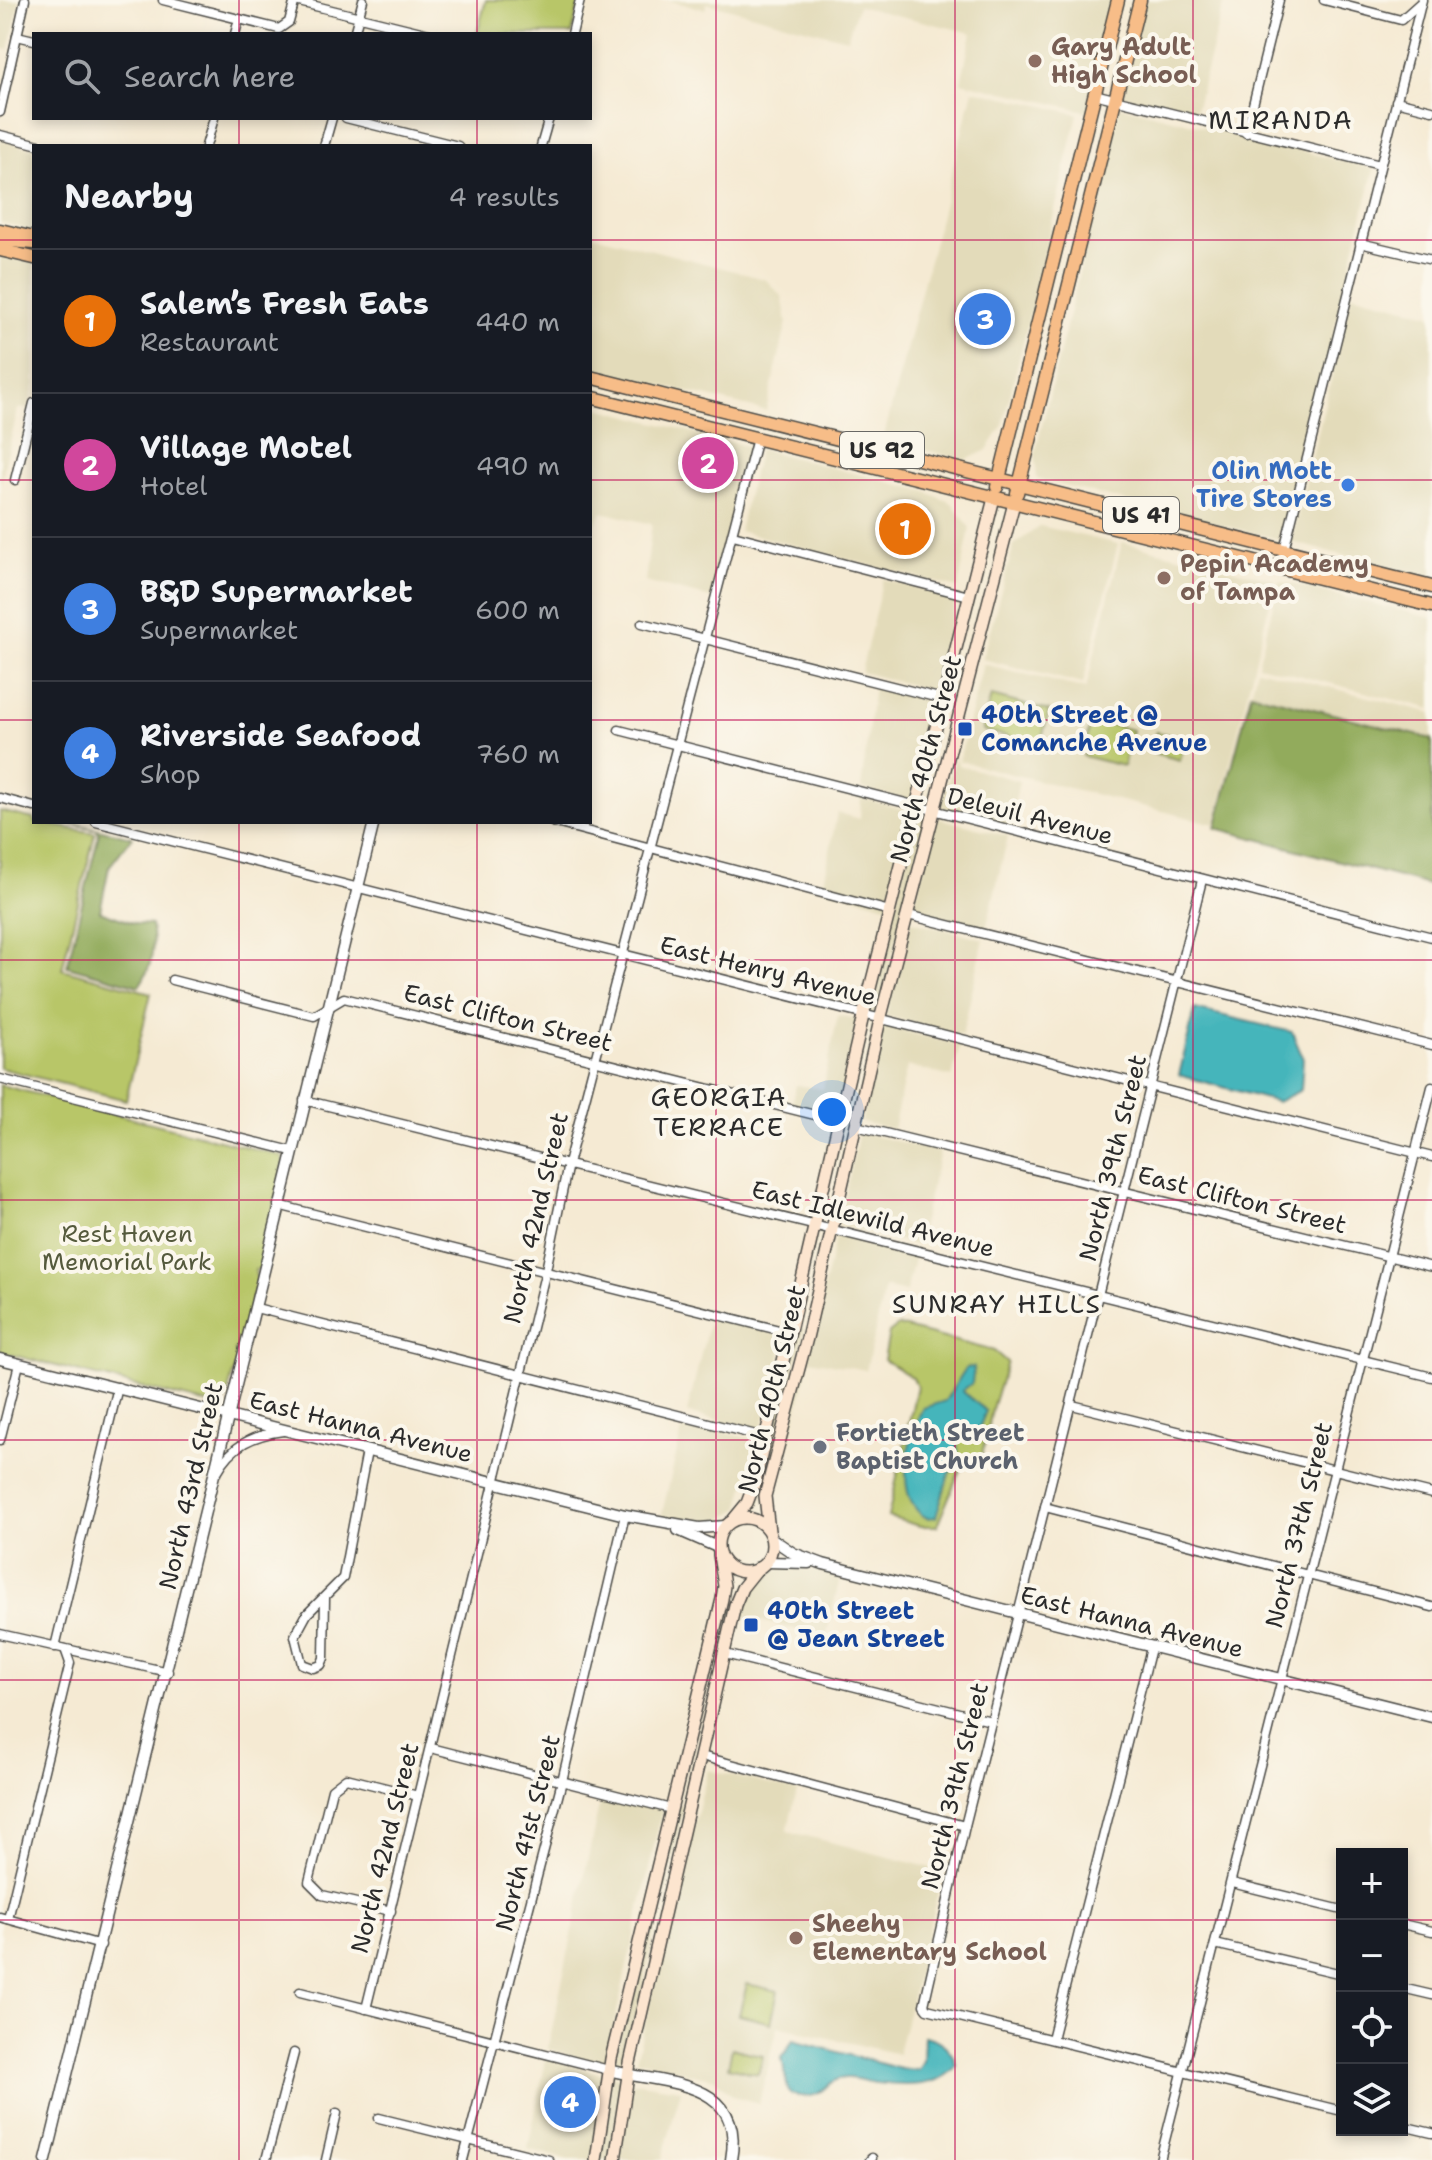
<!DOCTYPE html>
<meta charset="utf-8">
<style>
:root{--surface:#171b24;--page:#20242c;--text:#f1f3f6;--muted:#9ea1a6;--line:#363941;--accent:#d93025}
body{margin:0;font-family:"Shantell Sans",sans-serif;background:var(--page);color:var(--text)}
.controls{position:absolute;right:24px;bottom:24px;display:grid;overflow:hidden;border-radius:0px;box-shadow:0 4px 12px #0003}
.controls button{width:72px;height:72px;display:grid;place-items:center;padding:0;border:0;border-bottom:2px solid var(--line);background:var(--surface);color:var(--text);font:40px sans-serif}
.you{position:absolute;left:832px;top:1112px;width:28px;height:28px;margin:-20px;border:6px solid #fff;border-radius:50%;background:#1a73e8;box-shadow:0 0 0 12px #1a73e833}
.badge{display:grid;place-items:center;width:52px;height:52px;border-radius:50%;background:var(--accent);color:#fff;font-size:26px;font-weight:700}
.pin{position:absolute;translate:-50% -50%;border:4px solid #fff;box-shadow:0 2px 8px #0006}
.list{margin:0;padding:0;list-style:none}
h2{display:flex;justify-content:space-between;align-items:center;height:104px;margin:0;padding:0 32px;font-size:34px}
h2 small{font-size:26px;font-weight:400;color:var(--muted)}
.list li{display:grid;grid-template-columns:52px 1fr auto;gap:24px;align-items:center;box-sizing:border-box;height:144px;padding:0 32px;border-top:2px solid var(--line)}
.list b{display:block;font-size:30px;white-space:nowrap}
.list p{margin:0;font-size:26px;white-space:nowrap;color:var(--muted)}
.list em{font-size:26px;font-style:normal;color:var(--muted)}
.icon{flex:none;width:44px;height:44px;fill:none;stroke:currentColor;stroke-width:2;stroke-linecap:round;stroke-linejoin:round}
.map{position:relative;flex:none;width:1432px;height:2160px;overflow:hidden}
.search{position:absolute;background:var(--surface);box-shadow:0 4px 12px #0003;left:32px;top:32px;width:560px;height:88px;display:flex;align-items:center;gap:20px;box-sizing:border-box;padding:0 28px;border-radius:0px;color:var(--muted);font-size:30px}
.panel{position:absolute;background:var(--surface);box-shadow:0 4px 12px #0003;left:32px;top:144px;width:560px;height:680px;border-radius:0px}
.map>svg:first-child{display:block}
</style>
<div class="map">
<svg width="1432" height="2160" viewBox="0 0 1432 2160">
<rect width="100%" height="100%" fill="#fbf7ec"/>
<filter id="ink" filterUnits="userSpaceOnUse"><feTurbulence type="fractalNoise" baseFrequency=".0125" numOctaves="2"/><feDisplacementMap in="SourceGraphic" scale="16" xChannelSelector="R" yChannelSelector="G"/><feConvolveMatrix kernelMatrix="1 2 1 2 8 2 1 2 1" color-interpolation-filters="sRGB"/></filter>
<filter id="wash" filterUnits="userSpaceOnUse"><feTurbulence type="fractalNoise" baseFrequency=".006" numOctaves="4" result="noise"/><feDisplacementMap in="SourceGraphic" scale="32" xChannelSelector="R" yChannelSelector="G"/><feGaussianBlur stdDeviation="1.8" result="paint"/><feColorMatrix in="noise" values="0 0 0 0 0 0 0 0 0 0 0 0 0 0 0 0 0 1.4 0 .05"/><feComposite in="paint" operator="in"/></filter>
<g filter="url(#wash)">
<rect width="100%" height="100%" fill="#f5ead3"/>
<g fill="#e3dbba">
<path d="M0,0H20L9,50L0,48Z"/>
<path d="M666,0H1118L1090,112L961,82L972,33L858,6L847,39L707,3L705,9Z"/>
<path d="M1146,0H1224L1195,114L1122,95Z"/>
<path d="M973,90L1078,114L1003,425L987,450L966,460L883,440Z"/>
<path d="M1120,106L1374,169L1282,540L1037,479L1035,454Z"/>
<path d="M0,140L34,149V231L0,222Z"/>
<path d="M590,234L746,274L766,280L782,296L787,322L766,411L590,368Z"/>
<path d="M0,256L34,264V384L28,408L18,409L0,485Z"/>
<path d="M1352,294L1432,315V578L1291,542Z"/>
<path d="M590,406L750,447L712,598L645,582L652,524L602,512L590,533Z"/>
<path d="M759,449L924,491L952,503L970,528L958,588L739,531Z"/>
<path d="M1040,526L1118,544L1083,684L982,659L1014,545Z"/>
<path d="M1122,542L1275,580L1215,824L959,761L983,664L1086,689Z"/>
<path d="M883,579L956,599L938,692L861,672Z"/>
<path d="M1279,581L1432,618V709L1258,665Z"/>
<path d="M1257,669L1432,713V739L1251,693Z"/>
<path d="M874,686L936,703L913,801L861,788Z"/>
<path d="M956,755L958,765L1019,781L1010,826L940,808Z"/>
<path d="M861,798L910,811L887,905L823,888L837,813L860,819Z"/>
<path d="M919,813L928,816L877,1014L869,1012Z"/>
<path d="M937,818L1008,836L986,929L913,911Z"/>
<path d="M911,921L984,939L962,1035L886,1016Z"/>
<path d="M838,1015L858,1020L836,1115L792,1104L796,1085L823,1089Z"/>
<path d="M883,1026L960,1045L952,1077L907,1066L893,1129L861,1122Z"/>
<path d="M859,1132L940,1152L917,1245L839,1225Z"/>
<path d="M836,1235L915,1255L906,1292L885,1287L866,1370L810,1360L769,1519Z"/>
<path d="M710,1317L785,1337L761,1431L687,1413Z"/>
<path d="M797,1328H805L758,1512L749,1510Z"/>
<path d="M684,1423L758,1441L739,1509L720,1520L700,1523L661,1517Z"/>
<path d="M786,1567L841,1574L826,1637L741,1616L749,1583Z"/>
<path d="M708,1770L797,1791L787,1831L943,1871L898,2054L778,2026L759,2103L733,2096L715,2079L636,2060Z"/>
<path d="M601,1796L662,1810L605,2064L548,2049Z"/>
<path d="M673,1803L684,1806L624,2069L614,2066Z"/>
<path d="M546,2059L603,2074L592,2160H569L528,2149Z"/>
<path d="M612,2076L623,2079L610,2160H601Z"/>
<path d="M632,2082L681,2089L662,2160H619Z"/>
</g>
<g fill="#b8c668" stroke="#72784a" stroke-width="2">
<path d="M486,0H580L572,34H477Z"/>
<path d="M991,696L1049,711L1040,745L982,730Z"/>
<path d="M1091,720L1132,730L1123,766L1083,756Z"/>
<path d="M1156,732L1186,739L1180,760L1150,752Z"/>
<path d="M0,811L34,819V822L95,833L62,969L151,993L126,1100L0,1068Z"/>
<path d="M0,1085L283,1156L284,1164L260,1269L255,1270L257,1280L240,1348L235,1350L237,1359L225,1402L212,1405L0,1352Z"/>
<path d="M898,1326L994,1351L1007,1362L993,1405L981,1460L960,1470L937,1526H920L888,1517L917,1386L913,1378L884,1360L889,1333Z"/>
<path d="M747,1984L778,1991L771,2023L739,2015Z"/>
<path d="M732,2048L763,2056L758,2074L728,2067Z"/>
</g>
<g fill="#92ab5c" stroke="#5e6b44" stroke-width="2">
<path d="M1251,693L1432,739V886L1216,828Z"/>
<path d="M67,822L132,837L109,867L100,911L136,924L151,925C155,946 152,968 139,986L67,966L99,833L96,829Z"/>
</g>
<g fill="#45b5bb" stroke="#387073" stroke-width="2">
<path d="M1195,1009L1292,1032L1303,1058L1301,1090L1277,1102L1179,1075Z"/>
<path d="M974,1367L972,1383L962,1391L986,1411L979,1428L966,1429L957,1445L959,1459L949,1474L936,1517L927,1518C892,1500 908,1434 923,1408L945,1401L966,1368Z"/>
<path d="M924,2036C940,2039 953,2049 956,2066C939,2089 901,2086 876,2083C866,2082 856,2077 845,2078C820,2080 827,2104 790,2094L788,2090L782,2058L793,2040L901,2069L918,2070L923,2062Z"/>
</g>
</g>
<g filter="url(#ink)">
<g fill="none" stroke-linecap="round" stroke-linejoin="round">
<defs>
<g id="minor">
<path d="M163,0L279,29L289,22L295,0"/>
<path d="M1324,0L1401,20L1420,3"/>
<path d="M295,1L429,34"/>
<path d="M235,34L239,19"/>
<path d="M354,34L363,0"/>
<path d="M572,34L580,0"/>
<path d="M17,36L34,40"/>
<path d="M1094,94L1380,165"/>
<path d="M1396,101L1432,110"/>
<path d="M0,112L25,0"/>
<path d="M346,118L458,146"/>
<path d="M1246,133L1279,0"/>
<path d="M0,135L43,146"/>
<path d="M206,146L214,118"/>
<path d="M324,146L332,118"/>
<path d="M541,146L549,118"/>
<path d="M1360,243L1432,260"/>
<path d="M15,480L34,403"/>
<path d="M733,535L969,596"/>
<path d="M1284,550L1422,0"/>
<path d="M642,623L943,699"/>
<path d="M619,730L1432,937"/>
<path d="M0,798L34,807"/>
<path d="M96,822L1432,1157"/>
<path d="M552,822L890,911"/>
<path d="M1202,880L965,1826L924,2005L927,2009L1342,2111"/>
<path d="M908,915L1432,1045"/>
<path d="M172,980L314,1016L344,998L839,1121"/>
<path d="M0,1079L292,1151"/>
<path d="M304,1100L1432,1377"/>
<path d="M856,1126L1432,1267"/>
<path d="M278,1205L791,1333"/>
<path d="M256,1308L764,1437"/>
<path d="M1072,1405L1432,1494"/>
<path d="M0,1440L19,1364"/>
<path d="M217,1472C232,1445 253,1435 283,1431"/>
<path d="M1045,1507L1432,1607"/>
<path d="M325,1598L324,1658L321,1665L313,1668L302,1664L295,1636L307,1614L343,1578L367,1451"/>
<path d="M0,1634L168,1672"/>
<path d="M55,1647L118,1387"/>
<path d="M725,1654L991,1721"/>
<path d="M431,1748L671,1809"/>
<path d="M701,1756L965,1826"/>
<path d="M1232,1883L1342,1910"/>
<path d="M391,1911L322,1895L309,1882L332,1789L346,1778L418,1796"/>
<path d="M0,1917L101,1945"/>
<path d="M8,1919L70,1663L65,1649"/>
<path d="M1402,1924L1432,1931"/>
<path d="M1215,1944L1342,1974"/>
<path d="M1402,1988L1432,1995"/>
<path d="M300,1992L609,2070"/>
<path d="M366,2009L546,1270L568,1164L757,438"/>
<path d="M1052,2039L1151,1648"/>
<path d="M379,2118L549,2160"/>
<path d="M1402,2126L1432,2133"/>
<path d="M266,2160L294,2053"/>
<path d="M326,2160L337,2113"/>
<path d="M463,2160L562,1781L625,1515"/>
<path d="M870,2160L872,2158"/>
<path d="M1160,2160L1432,1087"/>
</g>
<g id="tertiary">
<path d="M0,1359L625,1515L699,1528L725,1526"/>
<path d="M678,1530L717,1547"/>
<path d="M771,1538L793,1553L823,1564L1432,1717"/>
<path d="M766,1562L809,1563"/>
<path d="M609,2070C662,2085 746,2077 731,2160"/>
<path d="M46,2160L374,822"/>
</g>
<g id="secondary">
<circle cx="745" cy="1545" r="27"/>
<path d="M733,1520L747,1503L755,1482L863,1016L994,498"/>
<path d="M769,1531L765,1496L807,1338L880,1020L1014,503"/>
<path d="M596,2160L611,2059L722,1599L724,1586L719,1555"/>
<path d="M615,2160L630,2063L735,1605L742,1588L758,1568"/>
</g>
<g id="primary">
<path d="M0,230L34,238"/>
<path d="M0,240L34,243"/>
<path d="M0,250L34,258"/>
<path d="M590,377L1432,587"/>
<path d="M590,397L1432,606"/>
<path d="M997,487L1118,0"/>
<path d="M1017,493L1140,0"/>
</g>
</defs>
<use href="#minor" stroke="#494844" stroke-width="11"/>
<use href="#tertiary" stroke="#494844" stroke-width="13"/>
<use href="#secondary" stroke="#494844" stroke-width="14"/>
<use href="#primary" stroke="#494844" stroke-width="15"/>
<use href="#minor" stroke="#fff" stroke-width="8"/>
<use href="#tertiary" stroke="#fff" stroke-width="10"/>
<use href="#secondary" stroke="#fce5cf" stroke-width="11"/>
<use href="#primary" stroke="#f7bd88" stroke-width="12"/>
</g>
</g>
<path fill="none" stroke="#c2185b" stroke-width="2" stroke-opacity="0.55" d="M239,0V34M477,0V34M716,0V2160M955,0V2160M1193,0V2160M239,118V146M477,118V146M0,240H34M590,240H1432M0,480H34M590,480H1432M0,720H34M590,720H1432M239,822V2160M477,822V2160M0,960H1432M0,1200H1432M0,1440H1432M0,1680H1432M0,1920H1342M1402,1920H1432"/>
<g fill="#8d6e63" stroke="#fbf7ec" stroke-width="3">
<circle cx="1035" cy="61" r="8"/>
<circle cx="1164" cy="578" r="8"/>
<circle cx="796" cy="1938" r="8"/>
</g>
<circle fill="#3f7fe0" stroke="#fbf7ec" stroke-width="3" cx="1348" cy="485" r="8"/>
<g fill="#1a4fb4" stroke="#fbf7ec" stroke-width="3">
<rect x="957" y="721" width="16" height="16" rx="4"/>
<rect x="743" y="1617" width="16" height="16" rx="4"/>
</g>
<circle fill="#6b7280" stroke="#fbf7ec" stroke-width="3" cx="820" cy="1447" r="8"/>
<g text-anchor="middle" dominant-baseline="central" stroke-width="8" stroke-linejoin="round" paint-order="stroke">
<g fill="#fbf7ec" stroke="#696865" stroke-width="2">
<rect x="840" y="432" width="84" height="36" rx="6"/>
<rect x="1103" y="497" width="76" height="36" rx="6"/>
</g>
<g font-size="22" font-weight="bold" fill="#2b2b2b">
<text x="882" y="450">US 92</text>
<text x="1141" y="515">US 41</text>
</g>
<g font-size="24" font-weight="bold" fill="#785e54" stroke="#fbf7ec" text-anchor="start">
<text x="1051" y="47">Gary Adult<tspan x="1051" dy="28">High School</tspan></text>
<text x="1180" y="564">Pepin Academy<tspan x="1180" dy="28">of Tampa</tspan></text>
<text x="812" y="1924">Sheehy<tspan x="812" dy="28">Elementary School</tspan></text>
</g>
<g font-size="24" font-weight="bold" fill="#366cbe" stroke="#fbf7ec" text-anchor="end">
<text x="1332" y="471">Olin Mott<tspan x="1332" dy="28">Tire Stores</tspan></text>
</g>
<g font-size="24" font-weight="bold" fill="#164399" stroke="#fbf7ec" text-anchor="start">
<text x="981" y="715">40th Street @<tspan x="981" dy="28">Comanche Avenue</tspan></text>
<text x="767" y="1611">40th Street<tspan x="767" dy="28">@ Jean Street</tspan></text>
</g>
<g font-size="24" fill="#2b2b2b" stroke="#fbf7ec">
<text transform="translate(926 759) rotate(-75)">North 40th Street</text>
<text transform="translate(1030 816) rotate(14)">Deleuil Avenue</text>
<text transform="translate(768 971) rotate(14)">East Henry Avenue</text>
<text transform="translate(508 1018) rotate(14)">East Clifton Street</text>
<text transform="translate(1113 1158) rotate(-76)">North 39th Street</text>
<text transform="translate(1242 1200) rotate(14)">East Clifton Street</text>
<text transform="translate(536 1218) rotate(-77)">North 42nd Street</text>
<text transform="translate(873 1219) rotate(14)">East Idlewild Avenue</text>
<text transform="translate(772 1389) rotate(-76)">North 40th Street</text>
<text transform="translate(361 1427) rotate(14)">East Hanna Avenue</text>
<text transform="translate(191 1486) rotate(-77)">North 43rd Street</text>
<text transform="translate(1299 1525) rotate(-76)">North 37th Street</text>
<text transform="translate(1132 1622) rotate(14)">East Hanna Avenue</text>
<text transform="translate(955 1786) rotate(-76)">North 39th Street</text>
<text transform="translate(528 1833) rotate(-76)">North 41st Street</text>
<text transform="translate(385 1848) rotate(-76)">North 42nd Street</text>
</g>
<g font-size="24" fill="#555a3d" stroke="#fbf7ec">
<text x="127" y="1234">Rest Haven<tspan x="127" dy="28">Memorial Park</tspan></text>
</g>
<g font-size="24" font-weight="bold" fill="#5b616d" stroke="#fbf7ec" text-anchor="start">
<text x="836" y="1433">Fortieth Street<tspan x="836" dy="28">Baptist Church</tspan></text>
</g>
<g font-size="26" letter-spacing="2" fill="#2b2b2b" stroke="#fbf7ec">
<text x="1281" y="119">MIRANDA</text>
<text x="719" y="1096">GEORGIA<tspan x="719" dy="30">TERRACE</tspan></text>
<text x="997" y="1303">SUNRAY HILLS</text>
</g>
</g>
</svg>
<div class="controls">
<button>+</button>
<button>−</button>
<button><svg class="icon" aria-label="locate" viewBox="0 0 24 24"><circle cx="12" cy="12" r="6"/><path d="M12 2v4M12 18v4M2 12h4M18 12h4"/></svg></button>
<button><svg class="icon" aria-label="layers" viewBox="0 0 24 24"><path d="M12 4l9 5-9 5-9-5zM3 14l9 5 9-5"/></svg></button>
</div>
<div class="you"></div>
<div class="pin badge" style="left:905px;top:529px;background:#e8710a">1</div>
<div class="pin badge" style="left:708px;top:463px;background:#d1479c">2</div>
<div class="pin badge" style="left:985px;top:319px;background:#3f7fe0">3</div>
<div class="pin badge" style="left:570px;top:2102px;background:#3f7fe0">4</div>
<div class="search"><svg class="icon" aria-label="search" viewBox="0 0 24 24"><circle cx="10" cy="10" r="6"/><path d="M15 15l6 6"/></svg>Search here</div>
<section class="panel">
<h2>Nearby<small>4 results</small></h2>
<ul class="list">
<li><span class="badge" style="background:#e8710a">1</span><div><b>Salem’s Fresh Eats</b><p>Restaurant</p></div><em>440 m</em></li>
<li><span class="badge" style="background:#d1479c">2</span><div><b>Village Motel</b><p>Hotel</p></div><em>490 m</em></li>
<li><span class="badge" style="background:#3f7fe0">3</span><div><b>B&amp;D Supermarket</b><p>Supermarket</p></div><em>600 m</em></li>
<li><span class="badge" style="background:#3f7fe0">4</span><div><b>Riverside Seafood</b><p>Shop</p></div><em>760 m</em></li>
</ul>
</section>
</div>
